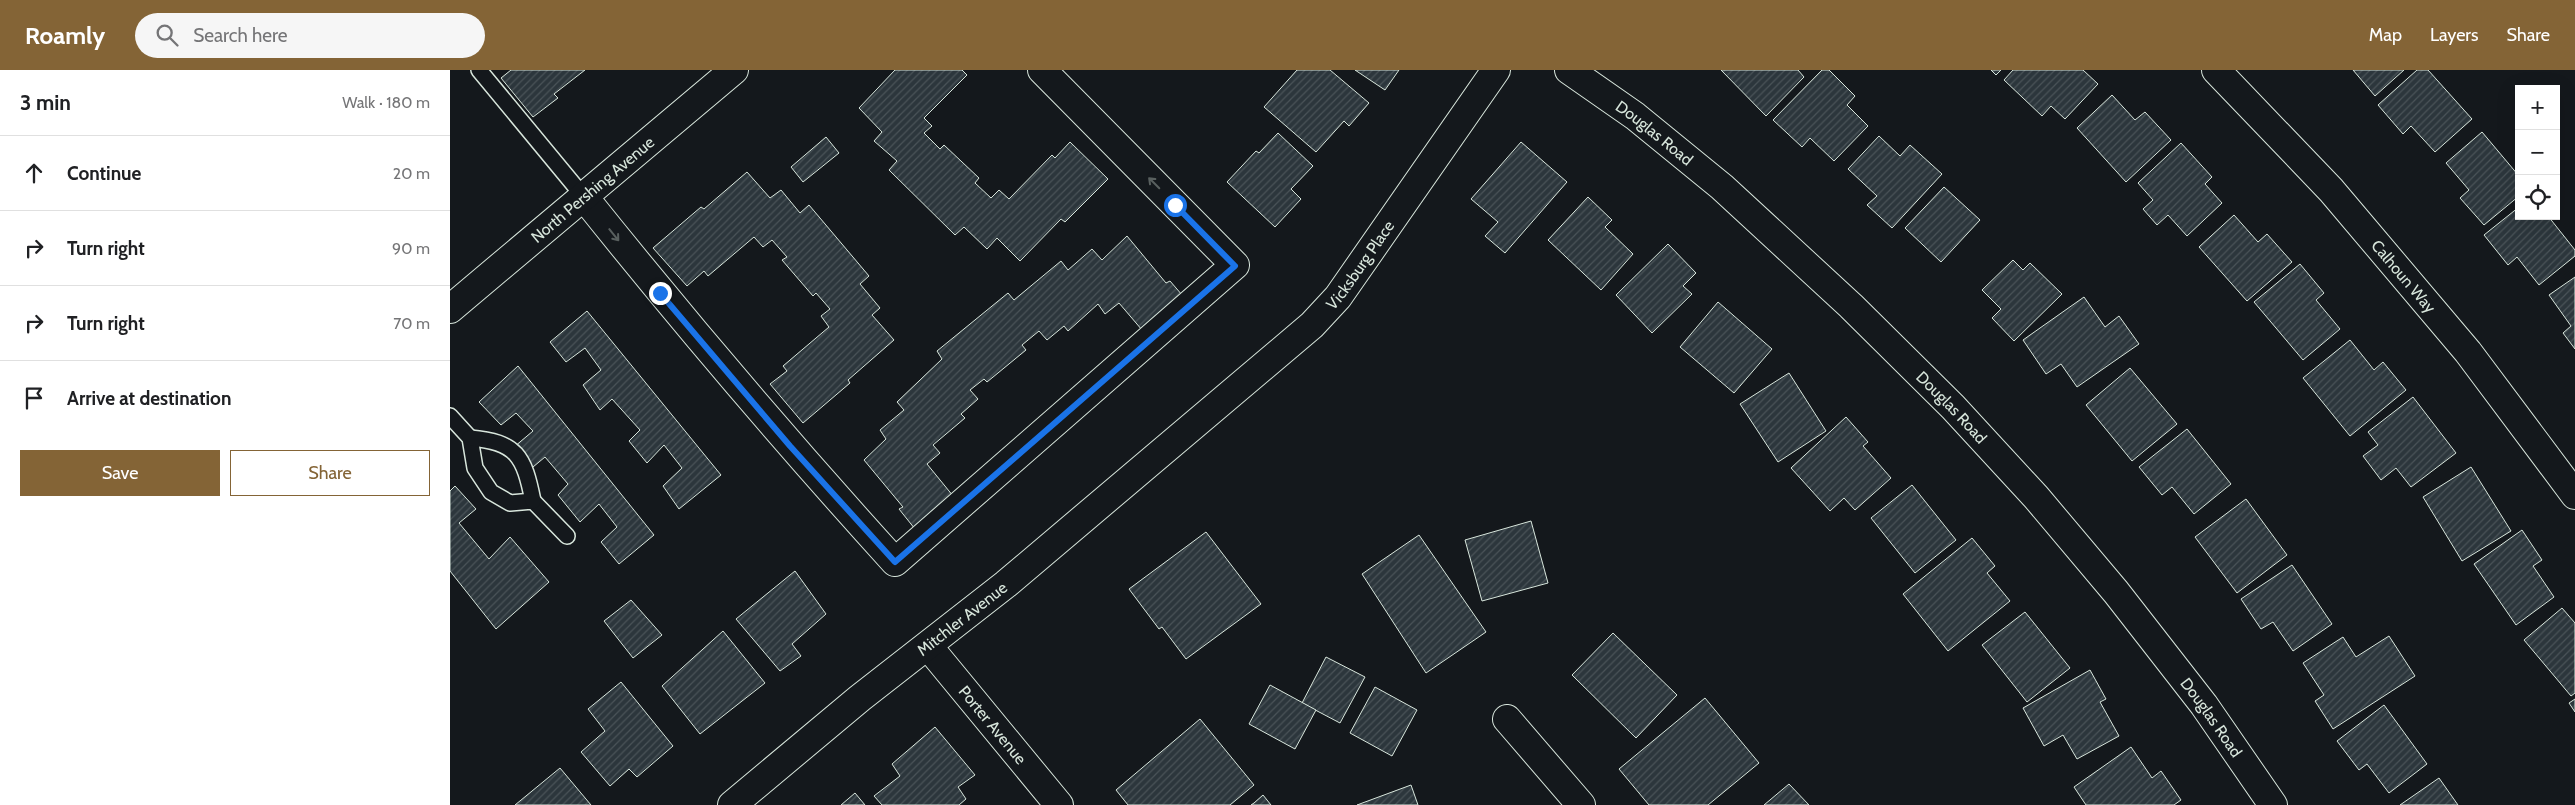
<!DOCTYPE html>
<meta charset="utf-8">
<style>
:root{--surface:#fff;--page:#f6f6f6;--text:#202124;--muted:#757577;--line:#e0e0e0;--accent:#846436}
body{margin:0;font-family:Cabin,sans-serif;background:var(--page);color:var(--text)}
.controls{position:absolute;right:15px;top:15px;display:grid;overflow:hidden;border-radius:0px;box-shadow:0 5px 20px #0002}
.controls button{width:45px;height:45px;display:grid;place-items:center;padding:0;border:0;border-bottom:1px solid var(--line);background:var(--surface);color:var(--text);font:25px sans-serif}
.stop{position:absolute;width:15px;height:15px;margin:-11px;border:4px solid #1a73e8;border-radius:50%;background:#fff}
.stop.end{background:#1a73e8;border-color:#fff;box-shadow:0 1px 5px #0008}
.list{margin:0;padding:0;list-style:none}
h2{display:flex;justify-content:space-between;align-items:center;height:65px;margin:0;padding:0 20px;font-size:21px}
h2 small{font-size:16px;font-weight:400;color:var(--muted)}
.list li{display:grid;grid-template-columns:32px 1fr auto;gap:15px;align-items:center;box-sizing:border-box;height:75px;padding:0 20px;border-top:1px solid var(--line)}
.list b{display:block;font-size:19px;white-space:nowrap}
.list em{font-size:16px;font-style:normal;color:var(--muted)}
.actions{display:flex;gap:10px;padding:15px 20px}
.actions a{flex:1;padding:11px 0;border:1px solid var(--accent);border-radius:0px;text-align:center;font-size:18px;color:var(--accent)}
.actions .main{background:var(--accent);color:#fff}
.icon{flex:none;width:28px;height:28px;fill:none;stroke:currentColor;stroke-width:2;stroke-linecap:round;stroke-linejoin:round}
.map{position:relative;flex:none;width:2125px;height:735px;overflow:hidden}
header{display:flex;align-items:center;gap:30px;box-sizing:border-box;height:70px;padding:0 25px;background:var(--accent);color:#fff}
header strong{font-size:24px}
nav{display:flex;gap:28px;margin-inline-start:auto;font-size:18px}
.search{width:350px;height:45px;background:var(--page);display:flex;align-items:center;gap:12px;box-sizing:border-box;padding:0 18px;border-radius:28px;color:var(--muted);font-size:19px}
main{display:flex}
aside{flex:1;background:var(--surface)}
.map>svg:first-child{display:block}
</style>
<header>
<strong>Roamly</strong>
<div class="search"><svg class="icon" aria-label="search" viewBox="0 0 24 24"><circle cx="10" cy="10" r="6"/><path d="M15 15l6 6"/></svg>Search here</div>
<nav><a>Map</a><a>Layers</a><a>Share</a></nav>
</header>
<main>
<aside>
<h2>3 min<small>Walk · 180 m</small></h2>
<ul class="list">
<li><svg class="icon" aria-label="ahead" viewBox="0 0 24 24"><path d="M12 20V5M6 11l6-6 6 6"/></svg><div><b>Continue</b></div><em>20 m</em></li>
<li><svg class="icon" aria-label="right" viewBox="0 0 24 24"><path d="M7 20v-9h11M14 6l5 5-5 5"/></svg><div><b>Turn right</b></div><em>90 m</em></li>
<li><svg class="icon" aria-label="right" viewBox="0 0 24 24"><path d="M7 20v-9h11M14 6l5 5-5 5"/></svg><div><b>Turn right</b></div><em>70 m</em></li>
<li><svg class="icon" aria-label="arrive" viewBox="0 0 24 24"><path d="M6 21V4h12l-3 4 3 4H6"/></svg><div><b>Arrive at destination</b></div></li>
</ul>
<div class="actions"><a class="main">Save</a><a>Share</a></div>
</aside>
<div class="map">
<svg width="2125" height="735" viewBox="0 0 2125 735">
<defs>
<pattern id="building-hatch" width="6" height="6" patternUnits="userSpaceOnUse" patternTransform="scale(1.25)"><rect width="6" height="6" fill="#2c363c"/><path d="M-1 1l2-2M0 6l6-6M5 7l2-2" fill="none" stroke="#4a5358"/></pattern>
</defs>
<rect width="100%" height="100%" fill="#14181c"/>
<g fill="url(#building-hatch)" stroke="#d8e6dc">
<path d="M61,0H135L104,24L108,28L83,47L51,8Z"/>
<path d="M445,0H512L517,5L474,48L482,56L474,63L490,79L494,75L529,108L525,113L541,128L549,120L559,129L602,85L605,88L620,72L658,109L615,152L611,149L570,191L547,168L537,179L514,157L505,165L439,100L447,91L424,71L432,62L409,38Z"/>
<path d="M847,0H880L919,33L899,56L894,51L866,82L814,37Z"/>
<path d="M905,0H949L935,20Z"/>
<path d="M1271,0H1348L1354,7L1316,46Z"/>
<path d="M1372,0H1379L1405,26L1397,35L1418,56L1384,91L1360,68L1352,77L1323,50Z"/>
<path d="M1541,0H1551L1546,5Z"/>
<path d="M1563,0H1633L1648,14L1615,49L1601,36L1592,46L1554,10Z"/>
<path d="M1903,0H1954L1925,26Z"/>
<path d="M1967,0H1978L2022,49L1985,82L1961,56L1953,64L1928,35Z"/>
<path d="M1662,25L1685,50L1695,42L1721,70L1676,112L1627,58Z"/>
<path d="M2032,62L2069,106V126L2034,155L2010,128L2019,120L1996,93Z"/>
<path d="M828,63L863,96L841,119L851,129L825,157L777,112L806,81L809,83Z"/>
<path d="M1429,66L1450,86L1460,75L1492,104L1442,158L1417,135L1427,126L1398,99Z"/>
<path d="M376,67L389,83L353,112L341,97Z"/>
<path d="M1071,72L1117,112L1055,183L1035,166L1048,152L1021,129Z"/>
<path d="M1731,73L1762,107L1755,114L1772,133L1737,166L1718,145L1707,155L1693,139L1703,130L1688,113Z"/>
<path d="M297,102L320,128L331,120L350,143L359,135L419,206L410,214L430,238L422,245L444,270L398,310L400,313L353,353L320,314L337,301L333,296L379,257L371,246L380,239L366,223L363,226L332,190L337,187L322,170L313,177L304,167L258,206L254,201L237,216L203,178L251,137L254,139Z"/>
<path d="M1494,117L1530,150L1491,192L1455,158Z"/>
<path d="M1138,127L1162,150L1155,157L1183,184L1151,220L1098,170Z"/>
<path d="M2069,137V146H2098L2125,180V186L2089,215L2067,187L2058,195L2034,165Z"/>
<path d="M1784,145L1808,172L1817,164L1842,192L1797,231L1749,177Z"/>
<path d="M677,166L716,213L720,211L739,233L698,267L669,233L655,244L648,234L618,261L614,256L597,270L589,261L572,275L576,280L537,312L534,309L520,320L528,329L511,344L515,348L483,375L490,383L477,394L508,432L469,464L449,439L453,437L414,390L436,369L430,360L454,340L447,332L492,289L487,281L558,223L564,230L611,191L618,200L642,179L652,190Z"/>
<path d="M1218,174L1246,203L1233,216L1242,224L1202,263L1166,225Z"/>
<path d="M1563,190L1573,200L1580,193L1612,224L1564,271L1542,248L1551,239L1532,220Z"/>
<path d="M1850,194L1874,223L1866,230L1890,259L1853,290L1804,232Z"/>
<path d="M2125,207V279L2113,263L2121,256L2099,225Z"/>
<path d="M1634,227L1655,257L1669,246L1689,274L1627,317L1611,294L1596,304L1573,270Z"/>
<path d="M1268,232L1322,279L1284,323L1230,277Z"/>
<path d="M137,241L271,405L229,439L213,416L232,398L214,375L197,393L179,371L190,360L162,329L150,340L133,315L151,300L135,278L116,292L100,272Z"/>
<path d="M1900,270L1924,300L1933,292L1956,320L1900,366L1853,308Z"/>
<path d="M68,296L204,465L169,494L151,472L167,457L149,434L130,452L108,425L118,414L95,387L83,397L64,377L83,361L66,343L51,355L29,332Z"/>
<path d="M1680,298L1727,354L1682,391L1636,335Z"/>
<path d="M1339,303L1376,361L1328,392L1290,334Z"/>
<path d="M1963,327L2006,383L1961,417L1946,398L1931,410L1913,386L1928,375L1918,362Z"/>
<path d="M1396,347L1418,372L1413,376L1441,408L1405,440L1394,428L1380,441L1341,398Z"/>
<path d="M1737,359L1781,414L1744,444L1722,417L1712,425L1689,397Z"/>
<path d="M2021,397L2061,461L2012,491L1973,427Z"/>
<path d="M1462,415L1506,470L1465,503L1421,448Z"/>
<path d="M5,416L26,439L9,453L39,489L60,467L99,512L46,559L0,501V421Z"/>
<path d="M1796,429L1837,485L1787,523L1745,467Z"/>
<path d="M1081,451L1098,513L1032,531L1015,470Z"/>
<path d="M2072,460L2092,490L2083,496L2104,527L2066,555L2024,494Z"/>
<path d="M756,462L811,534L736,589L712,557L709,559L679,519Z"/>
<path d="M969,465L1036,562L976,603L912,504Z"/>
<path d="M1522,468L1545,496L1537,503L1560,531L1498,581L1453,524Z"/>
<path d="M1842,495L1882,554L1843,581L1823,552L1811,559L1791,529Z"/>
<path d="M345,501L376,544L342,574L351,586L330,601L286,549Z"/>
<path d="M181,530L212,565L183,588L154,551Z"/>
<path d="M2112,538L2125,553V623L2121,626L2074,570Z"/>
<path d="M1575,542L1620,598L1577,632L1532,575Z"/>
<path d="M273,561L315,613L250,664L212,616Z"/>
<path d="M1163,563L1227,625L1186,668L1122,605Z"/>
<path d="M1939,566L1965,606L1883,659L1865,631L1874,625L1853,593L1893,567L1906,587Z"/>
<path d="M876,587L915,607L890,653L852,633Z"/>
<path d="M1640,600L1656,629L1650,632L1669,666L1627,689L1613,665L1594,676L1573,638Z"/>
<path d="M171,612L223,676L187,707L179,699L160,716L131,682L155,661L138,639Z"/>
<path d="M820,615L866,640L845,679L799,654Z"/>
<path d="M925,617L967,640L942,686L900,663Z"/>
<path d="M1255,628L1309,693L1258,735H1199L1169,699Z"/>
<path d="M2125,629V642L2119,633Z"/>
<path d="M1934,635L1977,694L1939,723L1917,694L1909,700L1887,671Z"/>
<path d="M750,649L804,715L780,735H678L666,720Z"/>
<path d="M485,657L525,705L508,717L516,729L509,735H432L424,726L450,706L442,694Z"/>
<path d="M1681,677L1702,708L1711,701L1731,730L1724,735H1636L1624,717Z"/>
<path d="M110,698L141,735H65Z"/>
<path d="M1989,708L2008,735H1950Z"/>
<path d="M1339,714L1359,735H1314Z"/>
<path d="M961,715L968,735H907Z"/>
<path d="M405,723L415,735H391Z"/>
<path d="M813,725L821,735H801L804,733Z"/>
</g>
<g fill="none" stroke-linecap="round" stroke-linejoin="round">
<defs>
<g id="service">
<path d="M29,0L134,127"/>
<path d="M0,346L20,368L25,398L41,422L60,433L83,431L117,466"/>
<path d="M20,368C67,372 74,386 83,431"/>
</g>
<g id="minor">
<path id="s1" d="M1766,0L1881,120L2018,282L2125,425"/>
<path d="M134,127C234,252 337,373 445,492L785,195L592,0"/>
<path id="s2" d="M478,576L609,735"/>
<path d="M1057,649L1131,735"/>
<path id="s3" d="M282,735L410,628L556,514L862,255L888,227L1046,0"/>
</g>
<g id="tertiary">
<path id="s4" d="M1119,0L1185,46L1272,117L1401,236L1503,337L1586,427L1666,522L1754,635L1823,735"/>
</g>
<g id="secondary">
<path id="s5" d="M0,239L284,0"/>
</g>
</defs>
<use href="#service" stroke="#d8e6dc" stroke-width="18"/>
<use href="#minor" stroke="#d8e6dc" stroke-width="30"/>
<use href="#tertiary" stroke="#d8e6dc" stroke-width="30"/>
<use href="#secondary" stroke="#d8e6dc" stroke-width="30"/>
<use href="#service" stroke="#14181c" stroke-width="15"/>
<use href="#minor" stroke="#14181c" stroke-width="28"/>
<use href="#tertiary" stroke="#14181c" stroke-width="28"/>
<use href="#secondary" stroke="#14181c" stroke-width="28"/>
</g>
<defs><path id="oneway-shaft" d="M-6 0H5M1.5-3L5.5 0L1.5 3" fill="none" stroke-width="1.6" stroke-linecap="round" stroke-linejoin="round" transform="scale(1.25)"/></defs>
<g stroke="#59605f">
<use href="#oneway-shaft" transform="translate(704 113) rotate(-135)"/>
<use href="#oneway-shaft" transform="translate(164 165) rotate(51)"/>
</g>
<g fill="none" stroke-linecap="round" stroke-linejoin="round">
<path stroke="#1a73e8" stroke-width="6" d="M210,223L340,376L445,492L785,196L725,135"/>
</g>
<g text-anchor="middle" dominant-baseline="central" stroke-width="4" stroke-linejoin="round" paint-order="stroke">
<g font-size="16" fill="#d8e6dc" stroke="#14181c">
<text stroke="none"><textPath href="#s4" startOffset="106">Douglas Road</textPath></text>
<text stroke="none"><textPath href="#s5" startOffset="186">North Pershing Avenue</textPath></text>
<text stroke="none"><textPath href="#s3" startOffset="830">Vicksburg Place</textPath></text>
<text stroke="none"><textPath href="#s1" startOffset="279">Calhoun Way</textPath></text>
<text stroke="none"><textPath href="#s4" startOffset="511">Douglas Road</textPath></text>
<text stroke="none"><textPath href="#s3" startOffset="296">Mitchler Avenue</textPath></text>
<text stroke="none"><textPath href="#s4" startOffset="916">Douglas Road</textPath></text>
<text stroke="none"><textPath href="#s2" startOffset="102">Porter Avenue</textPath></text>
</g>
</g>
</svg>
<div class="controls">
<button>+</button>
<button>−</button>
<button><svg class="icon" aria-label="locate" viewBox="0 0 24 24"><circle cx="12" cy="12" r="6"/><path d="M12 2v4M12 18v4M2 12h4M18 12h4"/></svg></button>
</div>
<div class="stop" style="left:725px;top:135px"></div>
<div class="stop end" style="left:210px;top:223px"></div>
</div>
</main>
